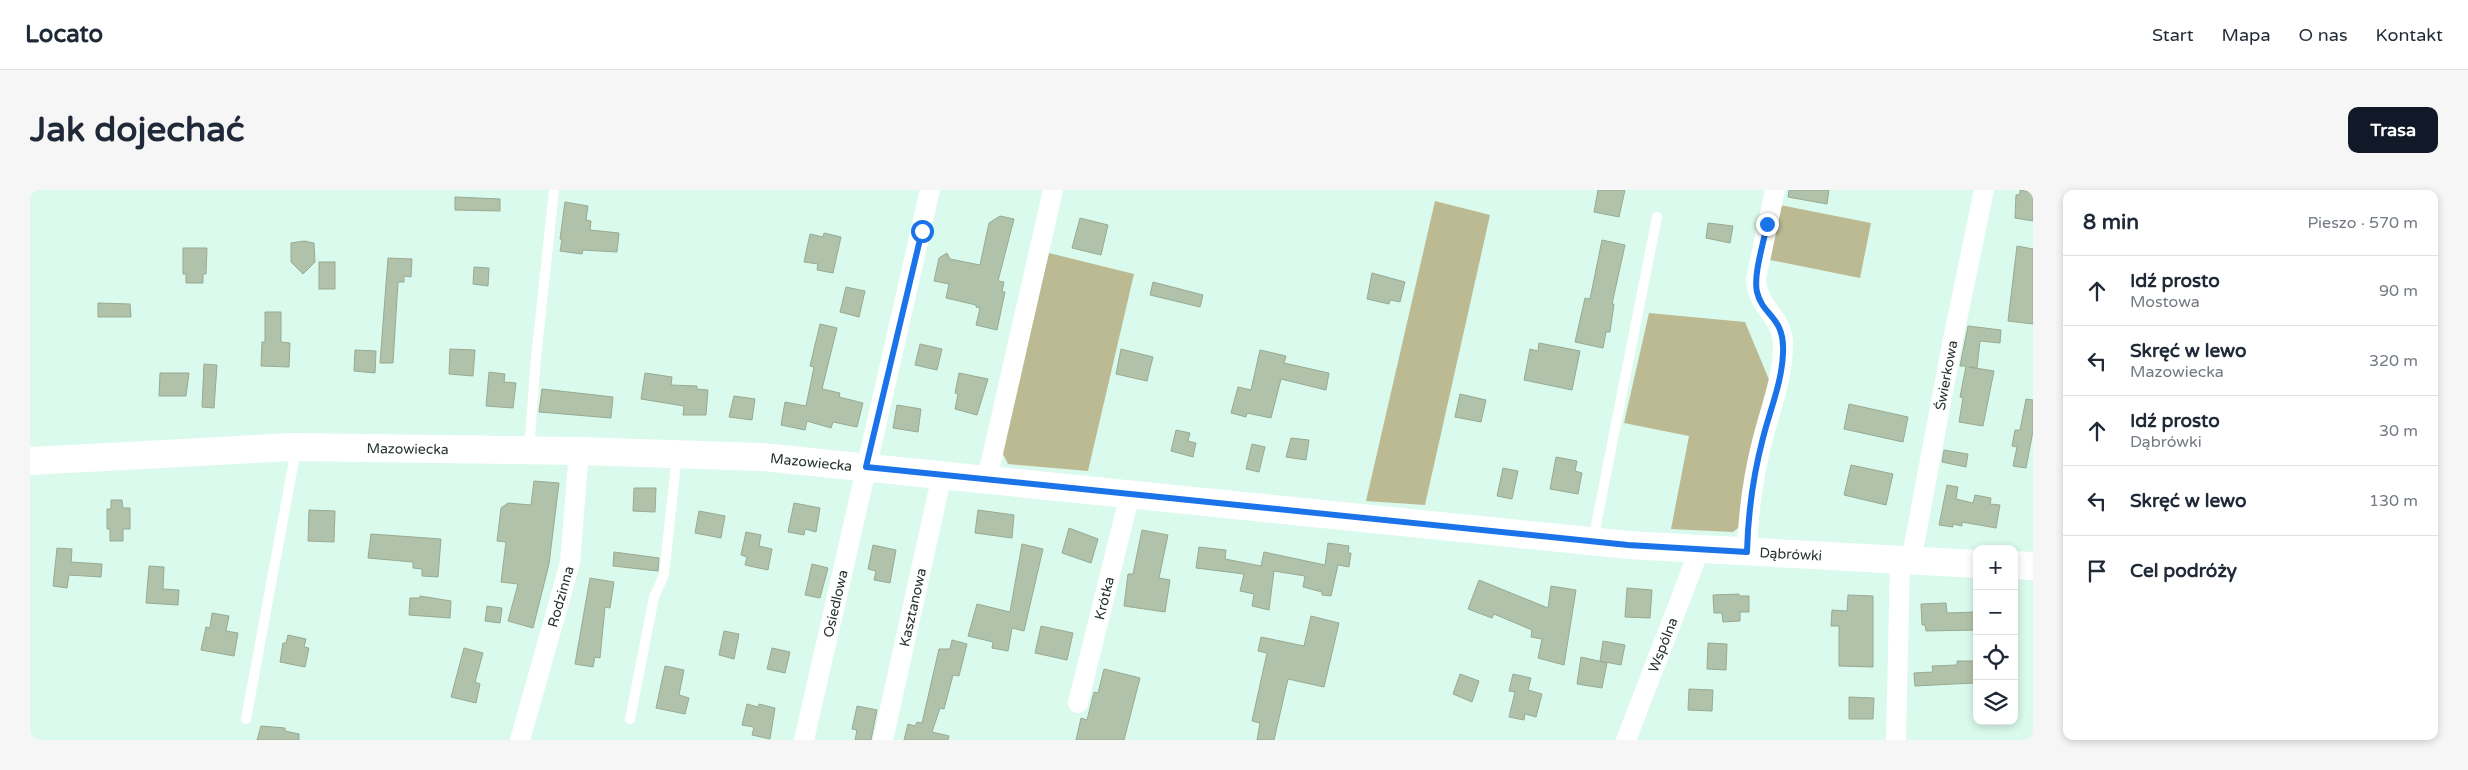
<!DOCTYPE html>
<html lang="pl">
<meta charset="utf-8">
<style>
:root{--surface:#fff;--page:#f6f6f7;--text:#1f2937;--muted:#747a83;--line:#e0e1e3;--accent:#111827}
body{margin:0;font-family:"Varela Round",sans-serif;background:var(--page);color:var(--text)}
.controls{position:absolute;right:15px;bottom:15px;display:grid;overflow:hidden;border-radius:10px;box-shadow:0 2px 8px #0003}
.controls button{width:45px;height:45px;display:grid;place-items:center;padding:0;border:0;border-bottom:1px solid var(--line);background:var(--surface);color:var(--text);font:25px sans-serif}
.stop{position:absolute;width:15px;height:15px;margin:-11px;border:4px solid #1a73e8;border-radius:50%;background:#fff}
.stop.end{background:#1a73e8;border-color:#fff;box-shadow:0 1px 5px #0008}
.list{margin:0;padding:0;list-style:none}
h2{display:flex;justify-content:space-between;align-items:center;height:65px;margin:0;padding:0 20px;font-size:21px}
h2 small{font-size:16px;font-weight:400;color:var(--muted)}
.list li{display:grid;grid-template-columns:32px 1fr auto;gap:15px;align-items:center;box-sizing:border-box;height:70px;padding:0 20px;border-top:1px solid var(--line)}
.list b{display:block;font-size:19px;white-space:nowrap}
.list p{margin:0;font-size:16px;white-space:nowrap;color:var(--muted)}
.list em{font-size:16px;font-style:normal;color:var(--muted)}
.icon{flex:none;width:28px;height:28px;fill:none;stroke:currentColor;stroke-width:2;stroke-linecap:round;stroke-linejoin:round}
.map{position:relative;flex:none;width:2003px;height:550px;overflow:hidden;border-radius:10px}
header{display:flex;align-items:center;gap:30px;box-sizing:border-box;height:70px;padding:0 25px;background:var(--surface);border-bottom:1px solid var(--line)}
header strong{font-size:24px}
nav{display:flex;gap:28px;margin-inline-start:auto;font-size:18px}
.intro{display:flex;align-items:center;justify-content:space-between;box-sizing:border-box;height:120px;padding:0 30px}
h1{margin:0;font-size:35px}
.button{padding:12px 22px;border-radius:10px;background:var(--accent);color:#fff;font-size:18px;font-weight:700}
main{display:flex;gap:30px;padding:0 30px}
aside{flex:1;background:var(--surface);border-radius:10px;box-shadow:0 2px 8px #0003}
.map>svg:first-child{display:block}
</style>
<header>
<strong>Locato</strong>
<nav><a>Start</a><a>Mapa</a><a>O nas</a><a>Kontakt</a></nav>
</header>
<div class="intro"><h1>Jak dojechać</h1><a class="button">Trasa</a></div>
<main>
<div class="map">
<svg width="2003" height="550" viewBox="0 0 2003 550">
<rect width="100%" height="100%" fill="#d9faec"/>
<g fill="#bcba93">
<path d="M1405,11L1460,25L1395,315L1336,311Z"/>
<path d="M1750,15L1841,33L1830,88L1740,70Z"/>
<path d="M1019,63L1104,84L1058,281L978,274L970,258Z"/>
<path d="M1619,123L1715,132L1740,192L1713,334L1703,342L1641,339L1659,246L1594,233Z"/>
</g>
<g fill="#b1c2aa" stroke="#99aa92">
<path d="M1568,0H1595L1589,27L1564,22Z"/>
<path d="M1759,0H1799L1797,14L1758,7Z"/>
<path d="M1990,0L2003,2V31L1985,28L1986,5L1990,4Z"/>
<path d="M425,7L470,9V21L425,20Z"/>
<path d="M535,12L558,16L556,30L561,31L560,40L589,43L587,62L553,60L552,64L530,61L532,50L530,49Z"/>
<path d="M970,26L984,29L968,91L974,92L972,102H975L967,140L946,135L950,118L946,117V115L916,108L919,94L904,91L909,68L917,63L920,69L950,75L959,33Z"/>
<path d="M1050,28L1078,35L1071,65L1042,58Z"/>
<path d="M1678,33L1703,36L1700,53L1676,48Z"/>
<path d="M794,43L811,47L803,83L787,80L788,74L774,72L780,44L793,47Z"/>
<path d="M1572,50L1595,55L1582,114H1584L1580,142H1576L1573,158L1545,152L1555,108L1560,109Z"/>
<path d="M274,51L284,53L285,72L273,84L261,72V53Z"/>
<path d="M1987,56L2003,59V134L1978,131Z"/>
<path d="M153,58H177L176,84H173V93H156V84H153Z"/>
<path d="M358,68L382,69L381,87L374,86V92H368L363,173H350Z"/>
<rect x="289" y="72" width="16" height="27"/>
<path d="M444,77L459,78L458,96L443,94Z"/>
<path d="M1342,83L1375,92L1370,112L1360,110L1359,114L1337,109Z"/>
<path d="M1123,92L1173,105L1170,117L1120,105Z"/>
<path d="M816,97L835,101L829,127L810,122Z"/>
<path d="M68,113L100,114L101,127H68Z"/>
<path d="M235,122H251V152L260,153L259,177L231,176L232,152H235Z"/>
<path d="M790,134L807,138L792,199L810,203L809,207L833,213L827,237L803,232L801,238L777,231L775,240L751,235L755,212L776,216L784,177L780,176Z"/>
<path d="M1938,136L1971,140L1970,153L1950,151L1947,178L1939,177L1964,181L1953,236L1929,232L1933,208L1930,207L1936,176H1930Z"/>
<path d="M1509,153L1550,161L1542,200L1494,190L1500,159L1508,161Z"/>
<path d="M890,154L912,159L907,180L885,175Z"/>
<path d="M420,159L445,160L443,186L419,184Z"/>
<path d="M1091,159L1123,167L1117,191L1086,184Z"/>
<path d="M325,160L346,161L345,183L324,181Z"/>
<path d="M1230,160L1256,166L1254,173L1299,183L1296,200L1251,189L1241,228L1217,223L1216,227L1201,223L1208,197L1221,200Z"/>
<path d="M174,174L187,175L184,218L172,217Z"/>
<path d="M459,182L475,184L474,192L486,193L483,218L456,216Z"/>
<path d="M130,183H159L156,206H129Z"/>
<path d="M615,183L642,187L641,195L667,196V199L678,200L676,225H653L654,216L611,209Z"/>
<path d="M929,183L958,189L947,225L925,219L928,204L925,203Z"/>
<path d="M512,199L583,207L581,228L509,222Z"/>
<path d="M1430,204L1456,210L1451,232L1425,227Z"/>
<path d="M704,206L725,209L722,230L699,227Z"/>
<path d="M1996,209L2003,210V241L1996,278L1983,276L1987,257L1982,256L1985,240H1990Z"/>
<path d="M1819,214L1878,227L1873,252L1814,239Z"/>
<path d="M867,215L891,219L888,242L863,238Z"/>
<path d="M1146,240L1160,243L1158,251L1166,253L1163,267L1141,261Z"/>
<path d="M1261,248L1279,250L1276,270L1256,267Z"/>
<path d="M1222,254L1235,257L1229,282L1216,279Z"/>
<path d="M1914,260L1938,264L1936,277L1912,272Z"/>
<path d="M1526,267L1547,271L1545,281L1552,283L1548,304L1520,299Z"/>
<path d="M1821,275L1863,284L1856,315L1814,305Z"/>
<path d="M1473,278L1488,281L1482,309L1467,306Z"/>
<path d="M504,291L529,293L519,374L503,438L478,431L488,394L471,392L476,352L467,351L471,318L478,313L501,315Z"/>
<path d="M1917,295L1928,297L1926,309L1943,313L1945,305L1961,308L1960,314L1970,315L1966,338L1932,332V336L1923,334V337L1909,335Z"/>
<path d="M604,298H626L625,322L603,321Z"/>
<path d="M81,310H92L93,318H100V339H93V351H80V339H77V319H81Z"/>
<path d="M764,313L790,318L786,342L775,339L774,345L758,342Z"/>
<path d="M279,320L305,321L304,352L278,351Z"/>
<path d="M948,320L984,325L982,348L945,343Z"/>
<path d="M669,321L695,326L691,348L665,343Z"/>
<path d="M1039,338L1068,349L1061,373L1032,363Z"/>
<path d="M1112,340L1138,345L1129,388L1140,390L1135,422L1094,416L1098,384H1103Z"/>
<path d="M716,342L731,345L729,356L742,359L738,380L715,375L717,367L711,365Z"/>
<path d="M341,344L411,349L408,387L392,386V379L383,378V372L338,368Z"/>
<path d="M1298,353L1319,356L1318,363H1321L1319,377L1308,375L1301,406L1292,405V402L1273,397L1275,386L1244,381L1239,420L1222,416L1224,404L1210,401L1214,384L1166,378L1169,357L1196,360L1195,369L1231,376L1234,362L1295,375Z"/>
<path d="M992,354L1013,359L994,441L982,438L978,461L962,458L963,452L938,446L947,414L980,422Z"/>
<path d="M843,355L866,360L860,393L844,390L846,381L838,379Z"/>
<path d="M27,358L42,359L41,372L72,374L71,387L39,385L37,398L23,396Z"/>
<path d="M584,362L629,368L628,381L583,376Z"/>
<path d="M782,374L798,378L790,408L775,405Z"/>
<path d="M119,376L134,377L133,399L149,400L148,415L116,413Z"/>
<path d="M560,388L584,392L580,418L575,417L570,468L565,467L563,477L545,474Z"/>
<path d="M1449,390L1518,418L1521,396L1546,400L1534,475L1508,468L1512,449L1501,447L1502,440L1464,424L1462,428L1438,419Z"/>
<path d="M1597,398L1622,400L1620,428L1595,427Z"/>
<path d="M1709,404V406H1719V422H1710V431L1693,432L1692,423H1684L1683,405Z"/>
<path d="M1818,405L1843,406V477L1809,476V436H1801L1802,420L1817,421Z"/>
<path d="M390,406L421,411L420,428L379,425L380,408H390Z"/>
<path d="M1916,413L1917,423L1947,422V440L1896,441L1895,435H1892L1891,414Z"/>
<path d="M457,416L472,418L470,433L455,431Z"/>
<path d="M182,423L199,426L196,441L208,443L204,466L171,460L176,437L180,438Z"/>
<path d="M1281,426L1309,433L1294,497L1258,489L1244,550H1227L1230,533L1222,531L1237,463L1228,461L1231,447L1274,456Z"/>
<path d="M1011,436L1043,443L1037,470L1005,463Z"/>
<path d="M694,441L709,444L704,469L689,465Z"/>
<path d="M258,445L276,449L274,457L279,458L275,477L250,472L253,453H256Z"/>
<path d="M922,450L937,454L929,486L923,485L914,519L910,518L902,542L919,546L918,550H874L878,534L885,536L887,532L892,533L909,459H920Z"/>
<path d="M1573,451L1595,455L1591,475L1570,471Z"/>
<path d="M1678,453L1697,454L1696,480L1677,479Z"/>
<path d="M434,458L453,463L445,492L450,494L446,513L421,507Z"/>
<path d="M742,458L760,462L755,483L737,479Z"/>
<path d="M1551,467L1577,473L1572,498L1547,494Z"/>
<path d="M1927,471H1944V493L1885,496L1884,483L1903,482L1902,476L1927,475Z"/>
<path d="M635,476L654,480L649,505L659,508L655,524L626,518Z"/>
<path d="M1074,479L1110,488L1094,550H1046L1051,528L1057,530L1064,502L1068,503Z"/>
<path d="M1430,484L1449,491L1442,512L1423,504Z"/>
<path d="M1483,484L1501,488L1498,500L1512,504L1506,527L1495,524L1494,530L1479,527L1485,502L1479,501Z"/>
<path d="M1659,499L1683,500L1682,521L1658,520Z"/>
<path d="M1819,507L1844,508L1843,529H1819Z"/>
<path d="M717,514L728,517L729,514L745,518L740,549L722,545L724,537L712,535Z"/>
<path d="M827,516L847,520L841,550H825L827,540L822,539Z"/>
<path d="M231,536L255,538V541L269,544V550H227Z"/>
</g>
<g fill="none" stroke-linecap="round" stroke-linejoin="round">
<g stroke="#fff" stroke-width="10">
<path d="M499,260L506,168L524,0"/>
<path d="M1563,350L1627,27"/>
<path d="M216,529L264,270L263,258"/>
<path d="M600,529L624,407L634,385L647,264"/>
</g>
<g stroke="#fff" stroke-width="20">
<path d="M957,289L1023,0"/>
<path d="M1717,362C1718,324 1723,288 1732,252C1740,219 1753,189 1753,154C1753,127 1727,118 1726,89L1745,0"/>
<path id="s1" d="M1881,371L1922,154L1954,0"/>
<path id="s2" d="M1048,513L1100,304"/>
<path id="s3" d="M490,550L540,373L549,261"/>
<path id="s4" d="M774,550L900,0"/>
<path id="s5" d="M853,550L912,285"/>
<path id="s6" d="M1596,550L1664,374L1665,359"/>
<path d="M1866,550L1870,370"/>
</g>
<g stroke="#fff" stroke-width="28">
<path id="s7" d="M0,271L263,257L549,261L732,267L1598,355L1947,374"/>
<path d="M1984,375L2003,376"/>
</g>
</g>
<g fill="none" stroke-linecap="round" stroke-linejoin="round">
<path stroke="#1a73e8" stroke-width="6" d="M892,41L836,277L1598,355L1717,362C1718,323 1723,286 1733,248C1740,220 1752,192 1753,163C1755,126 1733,127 1727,102C1723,85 1734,52 1737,34"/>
</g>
<g text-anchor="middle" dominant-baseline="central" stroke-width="5" stroke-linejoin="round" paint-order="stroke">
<g font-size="14" fill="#26332d" stroke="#fefefe">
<text stroke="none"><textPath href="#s1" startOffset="189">Świerkowa</textPath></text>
<text stroke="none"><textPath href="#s7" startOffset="378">Mazowiecka</textPath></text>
<text stroke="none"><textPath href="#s7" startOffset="782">Mazowiecka</textPath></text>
<text stroke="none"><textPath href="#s7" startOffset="1766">Dąbrówki</textPath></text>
<text stroke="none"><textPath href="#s3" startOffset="149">Rodzinna</textPath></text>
<text stroke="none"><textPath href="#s2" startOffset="108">Krótka</textPath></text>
<text stroke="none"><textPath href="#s4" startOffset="140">Osiedlowa</textPath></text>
<text stroke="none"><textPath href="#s5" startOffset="136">Kasztanowa</textPath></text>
<text stroke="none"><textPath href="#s6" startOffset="102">Wspólna</textPath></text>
</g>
</g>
</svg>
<div class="controls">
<button>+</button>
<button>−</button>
<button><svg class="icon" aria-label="locate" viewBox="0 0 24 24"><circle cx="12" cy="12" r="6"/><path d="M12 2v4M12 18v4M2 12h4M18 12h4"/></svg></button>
<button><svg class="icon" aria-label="layers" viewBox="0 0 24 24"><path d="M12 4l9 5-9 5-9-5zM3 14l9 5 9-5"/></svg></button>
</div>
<div class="stop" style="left:892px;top:41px"></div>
<div class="stop end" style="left:1737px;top:34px"></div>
</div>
<aside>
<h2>8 min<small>Pieszo · 570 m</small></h2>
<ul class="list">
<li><svg class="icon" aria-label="ahead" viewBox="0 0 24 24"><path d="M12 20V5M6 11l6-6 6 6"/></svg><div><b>Idź prosto</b><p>Mostowa</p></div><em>90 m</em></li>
<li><svg class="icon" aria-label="left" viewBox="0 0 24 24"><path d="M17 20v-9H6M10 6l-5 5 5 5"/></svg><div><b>Skręć w lewo</b><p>Mazowiecka</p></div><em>320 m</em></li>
<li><svg class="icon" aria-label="ahead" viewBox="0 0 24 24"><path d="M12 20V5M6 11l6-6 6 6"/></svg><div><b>Idź prosto</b><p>Dąbrówki</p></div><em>30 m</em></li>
<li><svg class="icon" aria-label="left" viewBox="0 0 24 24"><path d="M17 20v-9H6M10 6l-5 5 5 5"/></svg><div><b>Skręć w lewo</b></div><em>130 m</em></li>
<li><svg class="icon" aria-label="arrive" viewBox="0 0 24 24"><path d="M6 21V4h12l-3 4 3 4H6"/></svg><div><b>Cel podróży</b></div></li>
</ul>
</aside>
</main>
